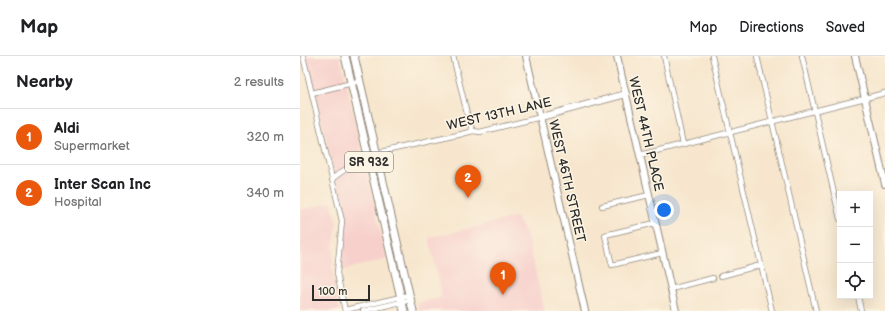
<!DOCTYPE html>
<meta charset="utf-8">
<style>
:root{--surface:#fff;--page:#f2f2f2;--text:#202124;--muted:#757577;--line:#e0e0e0;--accent:#ea580c}
body{margin:0;font-family:"Balsamiq Sans",sans-serif;background:var(--page);color:var(--text)}
.controls{position:absolute;right:12px;bottom:12px;display:grid;overflow:hidden;border-radius:0px;box-shadow:0 4px 16px #0002}
.controls button{width:36px;height:36px;display:grid;place-items:center;padding:0;border:0;border-bottom:1px solid var(--line);background:var(--surface);color:var(--text);font:20px sans-serif}
.scale{position:absolute;left:12px;bottom:10px;width:58px;box-sizing:border-box;padding-left:4px;border:2px solid #2b2b2b;border-top:0;font-size:11px;line-height:14px;white-space:nowrap;color:#2b2b2b;-webkit-text-stroke:3px #fcf5e5;paint-order:stroke}
.you{position:absolute;left:364px;top:154px;width:14px;height:14px;margin:-10px;border:3px solid #fff;border-radius:50%;background:#1a73e8;box-shadow:0 0 0 6px #1a73e833}
.badge{display:grid;place-items:center;width:26px;height:26px;border-radius:50%;background:var(--accent);color:#fff;font-size:13px;font-weight:700}
.pin{position:absolute;translate:-50% -33px;filter:drop-shadow(0 1px 2px #0008)}
.pin::after{content:'';position:absolute;top:21px;width:14px;height:12px;background:inherit;clip-path:polygon(0 0,100% 0,50% 100%)}
.list{margin:0;padding:0;list-style:none}
h2{display:flex;justify-content:space-between;align-items:center;height:52px;margin:0;padding:0 16px;font-size:17px}
h2 small{font-size:13px;font-weight:400;color:var(--muted)}
.list li{display:grid;grid-template-columns:26px 1fr auto;gap:12px;align-items:center;box-sizing:border-box;height:56px;padding:0 16px;border-top:1px solid var(--line)}
.list b{display:block;font-size:15px;white-space:nowrap}
.list p{margin:0;font-size:13px;white-space:nowrap;color:var(--muted)}
.list em{font-size:13px;font-style:normal;color:var(--muted)}
.icon{flex:none;width:22px;height:22px;fill:none;stroke:currentColor;stroke-width:2;stroke-linecap:round;stroke-linejoin:round}
.map{position:relative;flex:none;width:585px;height:255px;overflow:hidden}
header{display:flex;align-items:center;gap:24px;box-sizing:border-box;height:56px;padding:0 20px;background:var(--surface);border-bottom:1px solid var(--line)}
header strong{font-size:19px}
nav{display:flex;gap:22px;margin-inline-start:auto;font-size:14px}
main{display:flex}
aside{flex:1;background:var(--surface)}
.map>svg:first-child{display:block}
</style>
<header>
<strong>Map</strong>
<nav><a>Map</a><a>Directions</a><a>Saved</a></nav>
</header>
<main>
<aside>
<h2>Nearby<small>2 results</small></h2>
<ul class="list">
<li><span class="badge">1</span><div><b>Aldi</b><p>Supermarket</p></div><em>320 m</em></li>
<li><span class="badge">2</span><div><b>Inter Scan Inc</b><p>Hospital</p></div><em>340 m</em></li>
</ul>
</aside>
<div class="map">
<svg width="585" height="255" viewBox="0 0 585 255">
<rect width="100%" height="100%" fill="#fcf5e5"/>
<filter id="ink" filterUnits="userSpaceOnUse"><feTurbulence type="fractalNoise" baseFrequency=".025" numOctaves="2"/><feDisplacementMap in="SourceGraphic" scale="8" xChannelSelector="R" yChannelSelector="G"/><feConvolveMatrix kernelMatrix="1 2 1 2 8 2 1 2 1" color-interpolation-filters="sRGB"/></filter>
<filter id="wash" filterUnits="userSpaceOnUse"><feTurbulence type="fractalNoise" baseFrequency=".012" numOctaves="4" result="noise"/><feDisplacementMap in="SourceGraphic" scale="16" xChannelSelector="R" yChannelSelector="G"/><feGaussianBlur stdDeviation="0.9" result="paint"/><feColorMatrix in="noise" values="0 0 0 0 0 0 0 0 0 0 0 0 0 0 0 0 0 1.4 0 .05"/><feComposite in="paint" operator="in"/></filter>
<g filter="url(#wash)">
<rect width="100%" height="100%" fill="#f7e6cd"/>
<g fill="#f7d0cc">
<path d="M6,0H40L87,203L40,215L45,163Z"/>
<path d="M32,146L37,169L34,187L32,212L34,228L40,255H0V154Z"/>
<path d="M216,161L226,177L245,255H119L117,247L142,241L129,182Z"/>
</g>
</g>
<g filter="url(#ink)">
<g fill="none" stroke-linecap="round" stroke-linejoin="round">
<defs>
<g id="street">
<path d="M3,0L42,165L37,217L45,255"/>
<path d="M153,0L169,66L173,75"/>
<path d="M364,0L383,88"/>
<path d="M412,0L472,255"/>
<path d="M457,0L516,255"/>
<path d="M502,0L540,163"/>
<path d="M12,37L60,25"/>
<path d="M76,97L158,79L173,75L180,76L241,61"/>
<path d="M340,99L585,37"/>
<path d="M32,123C46,112 51,109 69,105"/>
<path d="M302,150L349,139"/>
<path d="M355,167L305,179L312,209L362,197"/>
<path d="M421,220L461,209"/>
<path d="M371,233L413,222"/>
<path d="M558,240L561,255"/>
<path d="M45,254L109,239"/>
<path d="M63,255L110,244"/>
</g>
<g id="secondary">
<path d="M226,0L285,255"/>
<path d="M317,0L376,255"/>
<path d="M555,0L585,128"/>
<path d="M241,61L326,38"/>
</g>
<g id="primary">
<path d="M45,0L104,255"/>
<path d="M54,0L113,255"/>
</g>
</defs>
<use href="#street" stroke="#91887c" stroke-width="6"/>
<use href="#secondary" stroke="#91887c" stroke-width="8"/>
<use href="#primary" stroke="#91887c" stroke-width="9"/>
<use href="#street" stroke="#fff" stroke-width="4.5"/>
<use href="#secondary" stroke="#fff" stroke-width="6"/>
<use href="#primary" stroke="#fff" stroke-width="7"/>
</g>
</g>
<g text-anchor="middle" dominant-baseline="central" stroke-width="3" stroke-linejoin="round" paint-order="stroke">
<rect fill="#fcf5e5" stroke="#6a6863" stroke-width="1" x="45" y="96" width="48" height="20" rx="3"/>
<g font-size="12" font-weight="bold" fill="#2b2b2b">
<text x="69" y="106">SR 932</text>
</g>
<g font-size="13" fill="#2b2b2b" stroke="#fcf5e5">
<text transform="translate(199 58) rotate(-13)">WEST 13TH LANE</text>
<text transform="translate(346 78) rotate(77)">WEST 44TH PLACE</text>
<text transform="translate(267 125) rotate(77)">WEST 46TH STREET</text>
</g>
</g>
</svg>
<div class="controls">
<button>+</button>
<button>−</button>
<button><svg class="icon" aria-label="locate" viewBox="0 0 24 24"><circle cx="12" cy="12" r="6"/><path d="M12 2v4M12 18v4M2 12h4M18 12h4"/></svg></button>
</div>
<div class="scale">100 m</div>
<div class="you"></div>
<div class="pin badge" style="left:203px;top:239px">1</div>
<div class="pin badge" style="left:168px;top:142px">2</div>
</div>
</main>
